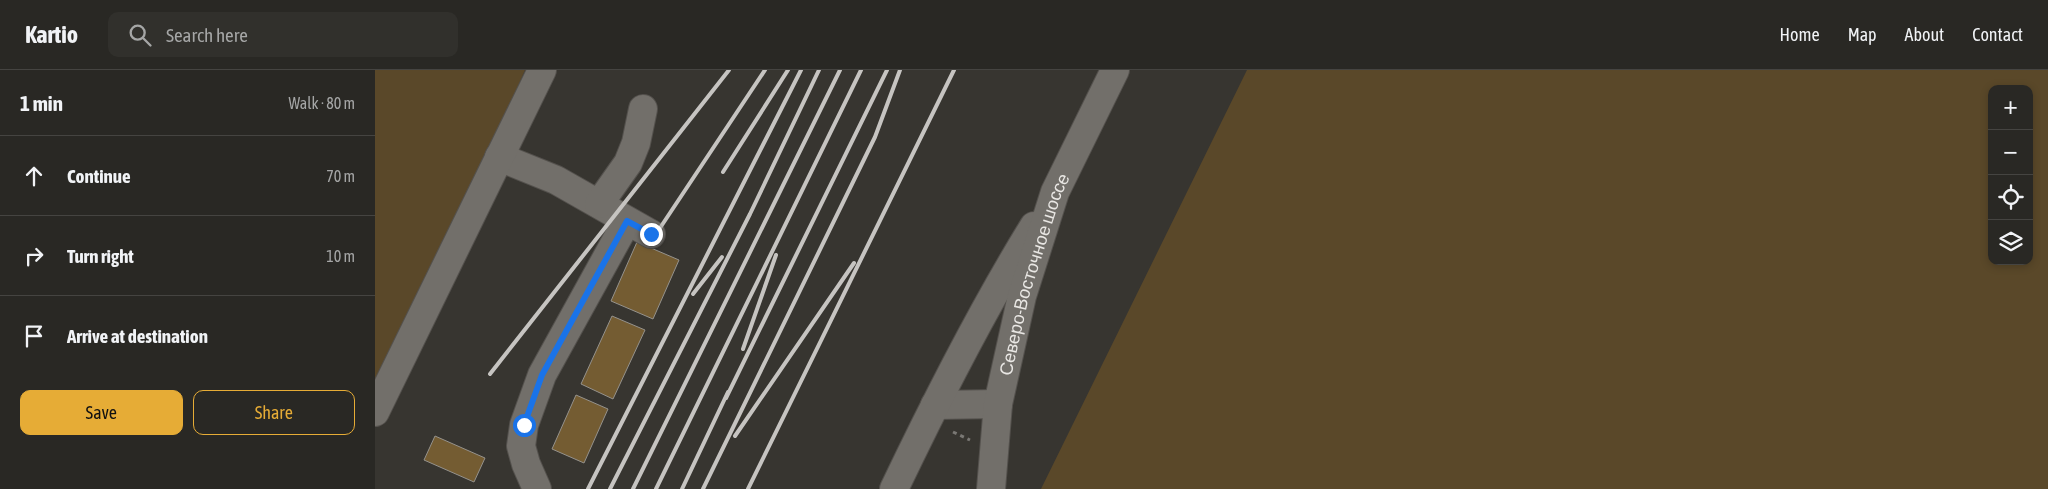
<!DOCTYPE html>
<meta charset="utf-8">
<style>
:root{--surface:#292824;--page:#31302c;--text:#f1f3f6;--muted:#a5a6a6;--line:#454441;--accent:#e6ac36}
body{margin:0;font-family:"Asap Condensed",sans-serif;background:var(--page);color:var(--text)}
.controls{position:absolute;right:15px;top:15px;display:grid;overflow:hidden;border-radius:10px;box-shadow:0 2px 8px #0003}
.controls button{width:45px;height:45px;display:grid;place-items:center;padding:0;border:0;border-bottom:1px solid var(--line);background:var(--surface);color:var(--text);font:25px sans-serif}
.stop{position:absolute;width:15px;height:15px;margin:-11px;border:4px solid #1a73e8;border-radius:50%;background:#fff}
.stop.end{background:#1a73e8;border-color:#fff;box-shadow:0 1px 5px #0008}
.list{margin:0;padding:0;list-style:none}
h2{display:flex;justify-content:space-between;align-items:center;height:65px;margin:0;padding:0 20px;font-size:21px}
h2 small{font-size:16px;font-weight:400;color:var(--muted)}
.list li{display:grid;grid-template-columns:32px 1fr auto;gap:15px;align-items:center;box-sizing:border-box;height:80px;padding:0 20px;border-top:1px solid var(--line)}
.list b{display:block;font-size:19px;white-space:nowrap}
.list em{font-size:16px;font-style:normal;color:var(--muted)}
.actions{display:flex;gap:10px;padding:15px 20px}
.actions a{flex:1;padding:11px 0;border:1px solid var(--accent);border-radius:10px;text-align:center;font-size:18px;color:var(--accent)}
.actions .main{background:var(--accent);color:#111}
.icon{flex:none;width:28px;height:28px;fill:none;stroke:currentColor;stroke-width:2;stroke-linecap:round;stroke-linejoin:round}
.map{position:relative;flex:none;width:1673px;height:419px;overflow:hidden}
header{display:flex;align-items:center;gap:30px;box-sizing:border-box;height:70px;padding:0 25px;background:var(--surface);border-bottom:1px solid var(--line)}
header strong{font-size:24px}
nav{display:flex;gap:28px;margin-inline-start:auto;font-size:18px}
.search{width:350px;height:45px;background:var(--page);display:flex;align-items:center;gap:12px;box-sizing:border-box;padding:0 18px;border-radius:10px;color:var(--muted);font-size:19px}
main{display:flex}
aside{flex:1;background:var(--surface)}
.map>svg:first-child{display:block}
</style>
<header>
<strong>Kartio</strong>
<div class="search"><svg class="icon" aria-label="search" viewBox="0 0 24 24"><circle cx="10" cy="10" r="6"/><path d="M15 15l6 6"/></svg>Search here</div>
<nav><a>Home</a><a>Map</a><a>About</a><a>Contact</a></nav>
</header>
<main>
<aside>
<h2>1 min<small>Walk · 80 m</small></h2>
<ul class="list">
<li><svg class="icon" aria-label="ahead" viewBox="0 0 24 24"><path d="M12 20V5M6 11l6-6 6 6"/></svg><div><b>Continue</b></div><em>70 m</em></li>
<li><svg class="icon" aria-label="right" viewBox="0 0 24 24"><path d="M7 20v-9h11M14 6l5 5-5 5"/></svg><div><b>Turn right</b></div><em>10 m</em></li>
<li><svg class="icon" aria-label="arrive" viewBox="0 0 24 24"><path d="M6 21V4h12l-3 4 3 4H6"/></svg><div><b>Arrive at destination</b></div></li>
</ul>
<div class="actions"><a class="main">Save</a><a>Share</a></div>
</aside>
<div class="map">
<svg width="1673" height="419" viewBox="0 0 1673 419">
<rect width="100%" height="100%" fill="#373530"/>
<g fill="#5a4829" fill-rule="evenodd">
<path d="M0,0H150L0,348Z"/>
<path d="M872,0H1673V419H666ZM1617,19H1654V191H1617Z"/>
</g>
<g fill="#745c32" stroke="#95928c">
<path d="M262,172L304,190L278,249L236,231Z"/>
<path d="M237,246L270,260L238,329L206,314Z"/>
<path d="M201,325L233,339L209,393L177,379Z"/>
<path d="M60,366L110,388L99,412L49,390Z"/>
</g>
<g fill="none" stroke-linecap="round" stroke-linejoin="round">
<defs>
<g id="minor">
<path d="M124,87L181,110L276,164"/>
<path d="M224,134L253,93L261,73L268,39"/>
<path d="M560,335L623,334"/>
<path d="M0,342L167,0"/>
<path d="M162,419L151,394L146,376L149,355L167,305L252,151"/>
<path d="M519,419C562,329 607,240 659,156"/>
<path id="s1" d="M616,419L623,334L647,226L680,122L740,0"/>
</g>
</defs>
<use href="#minor" stroke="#54514d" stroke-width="30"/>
<path stroke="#7a7874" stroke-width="3" stroke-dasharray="4 4" stroke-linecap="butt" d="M578,362L595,370"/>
<use href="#minor" stroke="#726f6a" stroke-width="28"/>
<g stroke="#c6c4c1" stroke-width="4">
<path d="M348,102L413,0"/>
<path d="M285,158L390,0"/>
<path d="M318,224L347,187"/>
<path d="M368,279L401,185"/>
<path d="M115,304L354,0"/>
<path d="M351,328L512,0"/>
<path d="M360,366L479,193"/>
<path d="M213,419L426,0"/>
<path d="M235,419L375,144L444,0"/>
<path d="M258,419L465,0"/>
<path d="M281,419L486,0"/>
<path d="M307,419L353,322"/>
<path d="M328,419L500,67L525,0"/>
<path d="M373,419L579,0"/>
</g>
</g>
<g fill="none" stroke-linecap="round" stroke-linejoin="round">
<path stroke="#1a73e8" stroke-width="6" d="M149,355L167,305L252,151L276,164"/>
</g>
<g text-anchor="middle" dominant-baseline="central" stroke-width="4" stroke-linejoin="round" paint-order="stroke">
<g font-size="18" fill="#e9e7e4" stroke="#1e1c1a">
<text stroke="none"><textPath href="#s1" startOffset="220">Северо-Восточное шоссе</textPath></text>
</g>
</g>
</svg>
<div class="controls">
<button>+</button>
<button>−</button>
<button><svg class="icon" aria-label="locate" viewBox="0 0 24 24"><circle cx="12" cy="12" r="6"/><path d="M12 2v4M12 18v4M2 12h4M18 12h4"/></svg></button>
<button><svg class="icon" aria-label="layers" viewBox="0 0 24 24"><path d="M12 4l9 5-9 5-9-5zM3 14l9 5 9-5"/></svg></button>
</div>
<div class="stop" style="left:149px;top:355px"></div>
<div class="stop end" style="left:276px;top:164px"></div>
</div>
</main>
